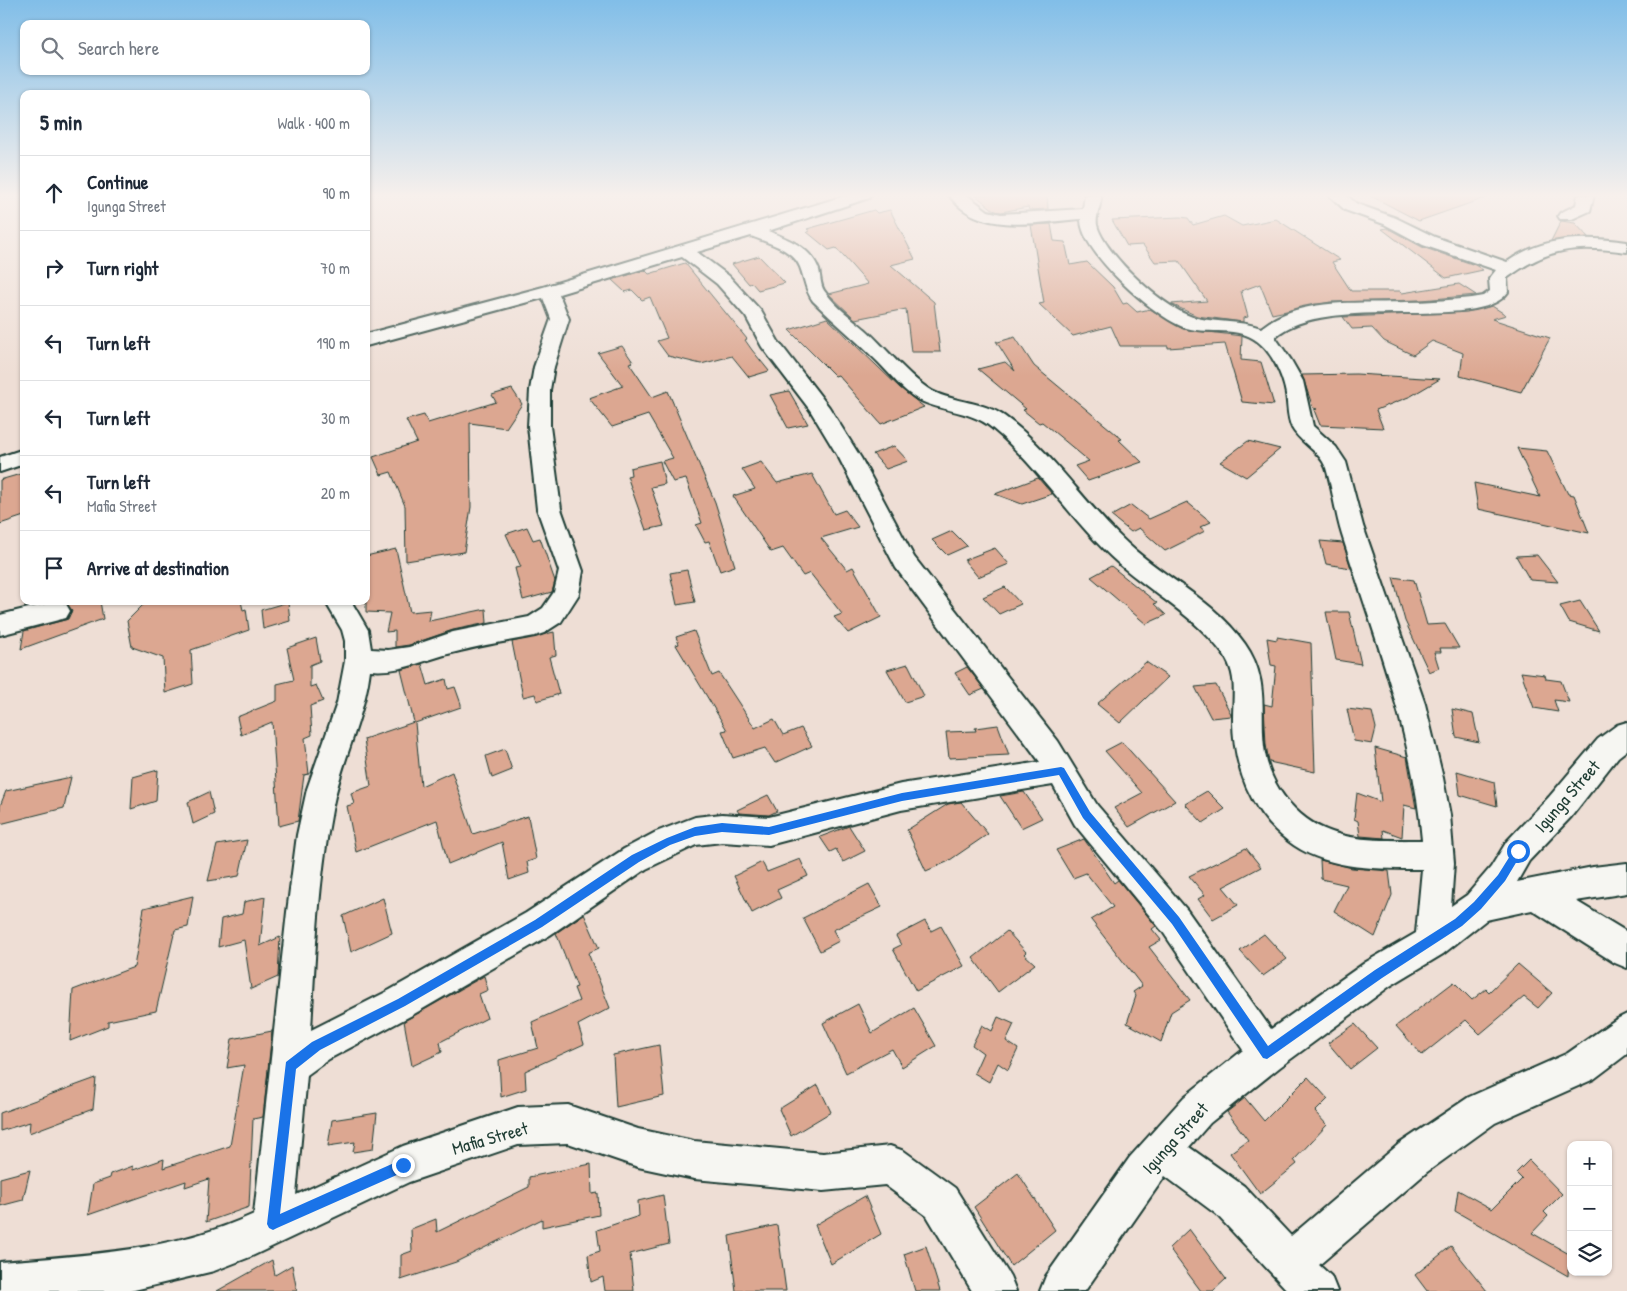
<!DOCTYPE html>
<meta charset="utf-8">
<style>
:root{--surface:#fff;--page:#f2f2f3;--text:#1f2937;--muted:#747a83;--line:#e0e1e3}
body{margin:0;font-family:"Patrick Hand",sans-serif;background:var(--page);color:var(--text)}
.controls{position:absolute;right:15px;bottom:15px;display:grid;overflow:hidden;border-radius:10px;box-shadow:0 1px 4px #0004}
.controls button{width:45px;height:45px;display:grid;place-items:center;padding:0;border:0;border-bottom:1px solid var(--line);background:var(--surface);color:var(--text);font:25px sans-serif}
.stop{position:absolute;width:15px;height:15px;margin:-11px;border:4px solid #1a73e8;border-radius:50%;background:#fff}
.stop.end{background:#1a73e8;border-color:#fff;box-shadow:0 1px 5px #0008}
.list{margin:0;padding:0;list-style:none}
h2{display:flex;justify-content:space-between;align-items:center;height:65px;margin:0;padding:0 20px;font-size:21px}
h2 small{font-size:16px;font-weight:400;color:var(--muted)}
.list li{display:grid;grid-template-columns:32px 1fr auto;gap:15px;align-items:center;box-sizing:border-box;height:75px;padding:0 20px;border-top:1px solid var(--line)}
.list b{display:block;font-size:19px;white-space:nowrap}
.list p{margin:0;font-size:16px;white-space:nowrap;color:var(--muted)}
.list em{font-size:16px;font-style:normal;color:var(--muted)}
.icon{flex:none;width:28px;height:28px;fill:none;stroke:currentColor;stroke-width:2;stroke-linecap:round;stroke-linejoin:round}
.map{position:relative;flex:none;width:1627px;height:1291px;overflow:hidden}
.search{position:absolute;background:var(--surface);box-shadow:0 1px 4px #0004;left:20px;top:20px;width:350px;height:55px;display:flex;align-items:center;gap:12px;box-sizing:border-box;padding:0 18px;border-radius:10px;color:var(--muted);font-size:19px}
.panel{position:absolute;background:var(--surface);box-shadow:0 1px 4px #0004;left:20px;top:90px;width:350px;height:515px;border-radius:10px}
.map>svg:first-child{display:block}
</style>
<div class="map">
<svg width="1627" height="1291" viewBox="0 0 1627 1291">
<rect width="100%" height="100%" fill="#eeded5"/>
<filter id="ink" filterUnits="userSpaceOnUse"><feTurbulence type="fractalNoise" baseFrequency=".02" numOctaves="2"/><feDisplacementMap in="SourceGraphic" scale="10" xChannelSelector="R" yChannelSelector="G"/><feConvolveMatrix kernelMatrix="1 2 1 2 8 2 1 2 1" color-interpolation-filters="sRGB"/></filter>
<g filter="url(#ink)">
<g fill="#dca791" stroke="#1f3d34">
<path d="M975,195H1047L1048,209L1029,210L1028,207L1001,212L995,211Z"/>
<path d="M1369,195H1484L1485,198L1419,221Z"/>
<path d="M874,210L877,213L890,210L915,259L891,265L934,302L940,352H911L906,309L855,319L829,294L868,284L836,248L829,250L807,232L810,231L807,229Z"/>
<path d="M1224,216L1242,226L1276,219L1340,260L1332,262L1351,291H1400L1402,293L1459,284L1476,295L1422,300L1330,302L1272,314L1260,284L1241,291L1248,317L1243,318V322L1197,316L1171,304L1207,301L1179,261L1155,262L1143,245L1127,246L1112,220L1180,217L1188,218L1193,225Z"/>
<path d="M1561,221L1575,223L1588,237L1551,241Z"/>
<path d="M1051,224L1054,241L1065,242L1070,265L1087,262L1113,287L1123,304L1127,303L1137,312L1150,309L1183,329L1242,336L1241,360L1261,362L1274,405L1242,402L1225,344L1168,348V346H1120L1111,326L1073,336L1039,304L1044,303L1031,225Z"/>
<path d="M1387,228L1422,247L1475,265L1483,270L1446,278L1382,229Z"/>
<path d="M759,256L785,283L758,290L752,283L749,284L732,264Z"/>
<path d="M685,263L747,339L745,340L752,350L769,371L749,377L732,356L701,364L668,356L657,341L667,338L650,297L642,300L632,290L625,292L612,280L645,270L649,274Z"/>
<path d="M1492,306L1506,315L1492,319L1550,338L1521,392L1460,376L1463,353L1432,341L1413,355L1384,341L1372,328L1352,329L1343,317L1467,312Z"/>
<path d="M827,318L900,388L924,407L881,424L838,375L835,376L789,330Z"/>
<path d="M1015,337L1034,366L1122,439L1119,440L1142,462L1088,481L1075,466L1089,461L1042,422L1039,423L1023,410L1026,409L978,369L1005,362L1015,371L996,341L998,342Z"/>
<path d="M622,346L633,362L629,363L652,397L668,391L715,502L735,566L720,571L709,541L705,542L696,525L702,523L686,479L673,482L662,461L673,458L648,415L612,427L589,398L623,386L598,353Z"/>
<path d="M1356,374L1440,379L1411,396L1376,410L1383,428L1320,425L1314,410L1317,409L1313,408L1302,375Z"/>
<path d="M512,389L522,404L506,428L470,423L471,507L464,552L406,561L405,506L391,472L381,475L373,457L417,442L406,420L424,415L428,423L496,402L492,395Z"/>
<path d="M789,391L808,424L788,428L770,395Z"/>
<path d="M1248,441L1280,449L1246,477L1220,462Z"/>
<path d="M894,446L908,461L886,469L873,454Z"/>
<path d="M1517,448L1547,451L1568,494L1574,495L1589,533L1478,509L1474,483L1540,497Z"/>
<path d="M660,461L665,484L651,487L664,526L646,530L627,476L631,475L630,468Z"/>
<path d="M761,462L777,483L812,474L834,514L845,510L858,527L821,538L847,570L853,567L881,617L848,633L834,617L842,614L810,573L803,576L783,548L771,552L733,496L755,489L742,469Z"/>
<path d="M24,473V516L0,524V480Z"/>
<path d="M1038,478L1052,494L1022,504L995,494Z"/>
<path d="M1187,502L1211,522L1200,527L1205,531L1165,551L1139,528L1131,532L1111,516L1131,505L1149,519Z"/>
<path d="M527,527L533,540L540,538L555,581L552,592L523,600L515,568L521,567L506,534Z"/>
<path d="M952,531L967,546L947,555L932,540Z"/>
<path d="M1320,541L1343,543L1351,568L1326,564Z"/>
<path d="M995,548L1009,564L978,577L964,560Z"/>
<path d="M396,549L410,612L431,610L429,621L486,609L487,623L453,630L409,645L395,647V631L386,632L390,613L366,612V556Z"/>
<path d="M1537,555L1558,582L1530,580L1516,556Z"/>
<path d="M1111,566L1157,603L1154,604L1166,615L1146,624L1091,577Z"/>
<path d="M687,570L695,602L677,605L670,573Z"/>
<path d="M1393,577L1414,580L1427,625L1445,624L1459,648H1440L1441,652H1434L1439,668L1429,672L1405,621Z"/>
<path d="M1005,587L1021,604L999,614L983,597Z"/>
<path d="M64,601H100L103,619L21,649L24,631L68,619L72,610Z"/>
<path d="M153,601H241L243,610L246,609L249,630L191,650L193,684L165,693L163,658L132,647L127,621L143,605Z"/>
<path d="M1580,601L1599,631L1569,622L1560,606Z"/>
<path d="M288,602L290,621L263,629L261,610Z"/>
<path d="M1326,612H1349L1361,664L1336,660Z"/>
<path d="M694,631L712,676L719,673L755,728L774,719L783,735L801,728L812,746L775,763L765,748L733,758L722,731L727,730L676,645L679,644L676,637Z"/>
<path d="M554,632L556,655L549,657L559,694L537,701L535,694L523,697L512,642Z"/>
<path d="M1277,637L1311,643L1315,772L1269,762L1266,745L1264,704L1272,706L1276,666L1271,665L1267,638L1277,640Z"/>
<path d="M316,638L320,661L310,665V687L316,685L323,701L310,706L312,735L305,738L309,774L304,775L298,821L279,826L272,722L241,735L237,717L277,701V684L294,680L287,648Z"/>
<path d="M1146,662L1168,677L1120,723L1097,704Z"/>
<path d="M422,664L428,685L446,679L448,689L455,687L461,704V707L415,723L421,786L452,772L473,834L528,816L536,859L527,862L529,873L509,880L502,842L448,864L437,820L356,852L347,806L354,804L351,793L371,786L364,739L414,722L401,670Z"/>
<path d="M908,664L924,696L905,702L887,670Z"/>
<path d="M967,667L984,689L970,695L955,673Z"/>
<path d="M1521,672L1545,675L1546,679L1561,681L1569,702L1554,700L1558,712L1534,708Z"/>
<path d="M1216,685L1231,714V716L1211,718L1195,687Z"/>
<path d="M1347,709L1372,712L1376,728L1372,744L1354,741Z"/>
<path d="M1452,709L1473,714L1479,742L1456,737Z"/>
<path d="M998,725L1009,755L949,758L946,732L976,731L975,728Z"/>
<path d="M1122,742L1175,801L1129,827L1114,808L1142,793L1105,751Z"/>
<path d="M1375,748L1407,757L1416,808L1404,805L1402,837L1383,830L1384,838L1360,836L1358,821L1354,819L1357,793L1381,802Z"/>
<path d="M505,749L512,770L492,778L486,756Z"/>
<path d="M158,770L156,801L131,809L133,777Z"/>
<path d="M1457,771L1494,782L1497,806L1460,795Z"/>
<path d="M71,777L64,808L0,824V806L6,791Z"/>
<path d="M1207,791L1225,809L1203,823L1185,804Z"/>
<path d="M209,792L214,814L193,824L188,802Z"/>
<path d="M1024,792L1042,818L1021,828L1000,796Z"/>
<path d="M768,795L777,811L769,815L739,813L737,810Z"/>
<path d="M961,802L988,834L947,862L926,871L907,830L948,804Z"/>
<path d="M849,826L865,851L843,862L836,849L830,852L820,837Z"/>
<path d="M1084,839L1114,883L1118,880L1156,926L1152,929L1161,940L1149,947L1190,1000L1171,1012L1161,1042L1127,1023L1136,996L1133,992L1142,986L1091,920L1113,907L1086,873L1073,878L1056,850Z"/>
<path d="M247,840L239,876L208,881L217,845Z"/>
<path d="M1246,848L1261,867L1223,887L1238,905L1213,919L1198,899L1205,895L1189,876Z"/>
<path d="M800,859L808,876L777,890L781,898L752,913L734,876L762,862L767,872Z"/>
<path d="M1320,860L1352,868L1389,871L1392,895L1375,937L1334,911L1347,885L1321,879Z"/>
<path d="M869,884L882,907L833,930L839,941L820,951L803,918Z"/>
<path d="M193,896L188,927L175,930L156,1011L108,1021V1026L70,1041L73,990L134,967L144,908Z"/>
<path d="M265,897L260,946L280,937L278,977L251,989L244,940L218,947L221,919L242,914L244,902Z"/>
<path d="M383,898L392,933L351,952L343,916Z"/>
<path d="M584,914L599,948L588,953L610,1008L578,1025L584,1044L525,1071L526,1089L501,1097L499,1060L538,1048L532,1022L579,1001L574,988L577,987L556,933Z"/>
<path d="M925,921L931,931L941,926L964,966L916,991L893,949L901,945L896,936Z"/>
<path d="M1007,931L1026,952L1024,954L1035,964L998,992L973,958Z"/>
<path d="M1264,934L1287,959L1263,976L1240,951Z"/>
<path d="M1518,964L1552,993L1538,1008L1524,997L1480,1034L1466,1020L1422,1055L1396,1026L1454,982L1472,1000L1486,989L1489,992Z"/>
<path d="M484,976L488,990L479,994L487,1018L440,1042L442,1052L412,1066L404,1021Z"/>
<path d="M858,1004L872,1033L914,1008L936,1046L902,1067L892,1049L846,1073L823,1023Z"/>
<path d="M998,1017L1014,1024L1006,1041L1018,1049L1008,1070L998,1063L989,1082L974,1073L983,1053L972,1045L982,1025L992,1031Z"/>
<path d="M1355,1024L1377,1048L1350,1069L1328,1043Z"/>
<path d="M272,1031L263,1117L253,1119L249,1207L206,1222L209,1179L185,1187L186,1181L88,1215L93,1184L110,1178L111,1174L133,1166V1170L164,1159L163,1168L230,1146L244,1065L227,1068L232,1039Z"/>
<path d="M659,1045L664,1096L616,1107L613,1055Z"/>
<path d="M1308,1077L1328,1099L1315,1112L1327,1125L1294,1160L1297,1164L1260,1194L1230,1153L1248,1140L1227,1112L1245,1098L1264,1121Z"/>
<path d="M96,1078L93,1109L29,1133L30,1122L0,1131V1113Z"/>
<path d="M818,1085L831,1112L791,1136L779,1109Z"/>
<path d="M377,1113L373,1149L353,1152L355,1142L328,1146L332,1120Z"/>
<path d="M1529,1160L1562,1194L1544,1212L1548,1216L1532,1233L1569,1254L1568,1276L1455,1211L1458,1190L1492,1209L1522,1179L1516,1173Z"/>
<path d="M591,1164L592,1194L598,1193L599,1215L542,1227V1219L456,1262L401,1280V1255L412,1251L411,1229L436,1219L437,1232L529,1187V1177Z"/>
<path d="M30,1170L23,1200L0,1206V1178Z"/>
<path d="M1018,1173L1055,1230L1011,1266L974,1207Z"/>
<path d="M663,1195L669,1244L630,1254L634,1291H605L603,1277L591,1282L588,1255L600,1251L597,1230L639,1216L638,1201Z"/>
<path d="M865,1196L881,1234L831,1264L815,1225Z"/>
<path d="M777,1225L786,1291H736L729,1236Z"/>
<path d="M1189,1229L1226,1279L1213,1291H1201L1169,1248Z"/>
<path d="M926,1246L940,1291H915L904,1254Z"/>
<path d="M1451,1246L1487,1291H1427L1415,1275Z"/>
<path d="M272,1260L275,1275L292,1265L297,1291H217Z"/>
</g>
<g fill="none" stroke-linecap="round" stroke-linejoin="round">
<defs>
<g id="minor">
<path d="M848,195H871L869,198L768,231C788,239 811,247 819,270C821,278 820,287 826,293C836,307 852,318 865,329C884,346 911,379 932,391C955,403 983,401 1004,416C1053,451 1084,504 1128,544C1166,579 1214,600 1245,644C1284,699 1237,750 1295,809C1330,844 1376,840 1422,840C1413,734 1374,636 1342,535C1335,513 1333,490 1326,468C1320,451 1301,444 1292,428C1287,417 1288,406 1286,394C1283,376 1271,349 1254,339C1233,326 1205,335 1183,327C1154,316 1080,252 1081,219C1038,222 978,236 949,195H967L988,211L1001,214L1083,209L1085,195H1101C1102,205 1095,215 1097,225C1104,254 1168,313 1197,318C1218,323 1240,320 1261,328C1299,296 1360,304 1406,302C1428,302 1449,300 1471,298L1483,296L1490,291L1489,279L1496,270L1423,245L1384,224L1345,210L1329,195H1346L1357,204L1396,218L1435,237L1507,262C1543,236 1585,236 1627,242V252C1577,245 1548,247 1507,278L1508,292C1479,334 1326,291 1275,337L1291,360L1303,381L1313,426L1336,447L1346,462L1363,526L1425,704L1443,778L1450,815L1454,863L1451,906L1467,895L1491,867L1507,841L1549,797L1598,739L1617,725L1627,722V750L1618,757L1571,817L1529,861L1517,882L1593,867L1627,863V893L1576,901L1627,932V968L1615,963L1532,910L1486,920L1443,954L1390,986L1280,1067L1210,1123L1189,1147L1244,1186L1291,1236L1399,1144L1469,1097L1568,1053L1615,1020L1627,1014V1054L1594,1079L1495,1123L1427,1172L1319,1265L1331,1276L1337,1291H1288L1216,1214L1165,1176L1085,1291H1040L1046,1276L1130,1157L1184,1097L1243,1050L1163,932L1075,825L1053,785L901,810L769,845L722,842L696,845L646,869L550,935L414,1014L329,1059L307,1075L296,1195L403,1146L518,1107L568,1105L638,1129L694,1141L823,1153L890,1146L904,1151L955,1188L1010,1276L1016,1291H972L927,1216L885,1185L823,1191L694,1179L638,1167L568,1143L518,1145L409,1182L250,1257L214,1271L130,1291H0V1262C87,1255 174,1251 254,1214L287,912L297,835L307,789L337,703L345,661V641L342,630L325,601H351L368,630L371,649L388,650L409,647L453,632L529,617L543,608L554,592L559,571L537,509L528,426L530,390L534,367L551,319L543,298L366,346V334L543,287ZM751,236C768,243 793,249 800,267C805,280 805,290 813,301C834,322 857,341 878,362C891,375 902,390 917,399C941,412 971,410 992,428C1040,468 1072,522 1118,563C1153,594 1194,615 1223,654C1238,675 1233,694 1233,719C1233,765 1250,812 1288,841C1325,870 1378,869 1422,869L1416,933L1366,962L1271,1029L1187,910L1097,805L1058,741L914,557L861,458L829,407L778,341L761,311L729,276L697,252ZM682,257L717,284L746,317L762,347L810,410L839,458L896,568L1040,762L901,784L769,817L722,814L695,817L656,832L624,849L526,913L390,990L311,1030C315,957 318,882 332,810C341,762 364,719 370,670C402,673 426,659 456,652C482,645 509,641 535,636L544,633L561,622L579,594L583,571L561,509L550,426V390L554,367L569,319L559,294Z"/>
<path d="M1578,195H1594L1590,211L1572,219H1560L1558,216L1560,213L1576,205Z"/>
<path d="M24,449V464L0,472V457Z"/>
<path d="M57,601L66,604L70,611L66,618L0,635V615Z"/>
</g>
</defs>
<use href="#minor" stroke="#1f3d34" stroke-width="4"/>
<use href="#minor" fill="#f6f6f2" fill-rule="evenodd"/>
</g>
</g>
<linearGradient id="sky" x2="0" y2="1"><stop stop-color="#81bee8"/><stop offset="0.52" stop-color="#f7f0ec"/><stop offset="1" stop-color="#f7f0ec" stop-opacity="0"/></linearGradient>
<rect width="1627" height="376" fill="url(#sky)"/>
<path fill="#1a73e8" d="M1061,767L1064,768L1090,812L1179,917L1268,1046L1375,970L1455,919L1474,902L1498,875L1515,848H1522L1523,851L1505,881L1481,909L1462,926L1382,978L1267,1059L1263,1058L1172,924L1083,818L1059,775L902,801L769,835L722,832L695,836L670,845L639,862L542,927L405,1006L320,1050L296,1069L280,1214L403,1159L409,1165L408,1170L277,1228L273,1230L269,1228L267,1224L286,1062L312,1042L398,999L535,920L632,855L667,838L695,827L722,823L769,827L902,793Z"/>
<g text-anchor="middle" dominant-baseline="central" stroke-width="4" stroke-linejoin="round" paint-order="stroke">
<g font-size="18" fill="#1f3d34" stroke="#f6f6f2">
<text transform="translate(1567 796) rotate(-49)">Igunga Street</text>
<text transform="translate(490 1138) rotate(-16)">Mafia Street</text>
<text transform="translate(1175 1138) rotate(-48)">Igunga Street</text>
</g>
</g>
</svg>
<div class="controls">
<button>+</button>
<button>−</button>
<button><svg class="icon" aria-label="layers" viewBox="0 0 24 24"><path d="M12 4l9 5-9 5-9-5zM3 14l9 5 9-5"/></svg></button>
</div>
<div class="stop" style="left:1518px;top:851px"></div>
<div class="stop end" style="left:403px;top:1165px"></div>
<div class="search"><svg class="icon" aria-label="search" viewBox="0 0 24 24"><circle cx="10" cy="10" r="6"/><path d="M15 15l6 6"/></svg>Search here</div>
<section class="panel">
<h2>5 min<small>Walk · 400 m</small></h2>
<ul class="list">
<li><svg class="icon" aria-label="ahead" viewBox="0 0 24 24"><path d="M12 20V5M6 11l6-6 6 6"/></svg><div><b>Continue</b><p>Igunga Street</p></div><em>90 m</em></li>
<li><svg class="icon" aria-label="right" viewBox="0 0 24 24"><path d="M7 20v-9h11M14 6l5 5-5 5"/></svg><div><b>Turn right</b></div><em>70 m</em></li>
<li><svg class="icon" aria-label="left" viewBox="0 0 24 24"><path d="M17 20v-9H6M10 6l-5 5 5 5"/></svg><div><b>Turn left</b></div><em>190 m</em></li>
<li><svg class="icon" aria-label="left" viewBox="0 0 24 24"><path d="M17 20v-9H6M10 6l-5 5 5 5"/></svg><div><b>Turn left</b></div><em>30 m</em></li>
<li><svg class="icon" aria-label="left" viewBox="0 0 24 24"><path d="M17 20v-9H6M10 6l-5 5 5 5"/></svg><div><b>Turn left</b><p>Mafia Street</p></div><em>20 m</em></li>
<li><svg class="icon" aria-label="arrive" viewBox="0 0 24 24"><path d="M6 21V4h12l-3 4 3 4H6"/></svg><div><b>Arrive at destination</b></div></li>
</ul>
</section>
</div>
